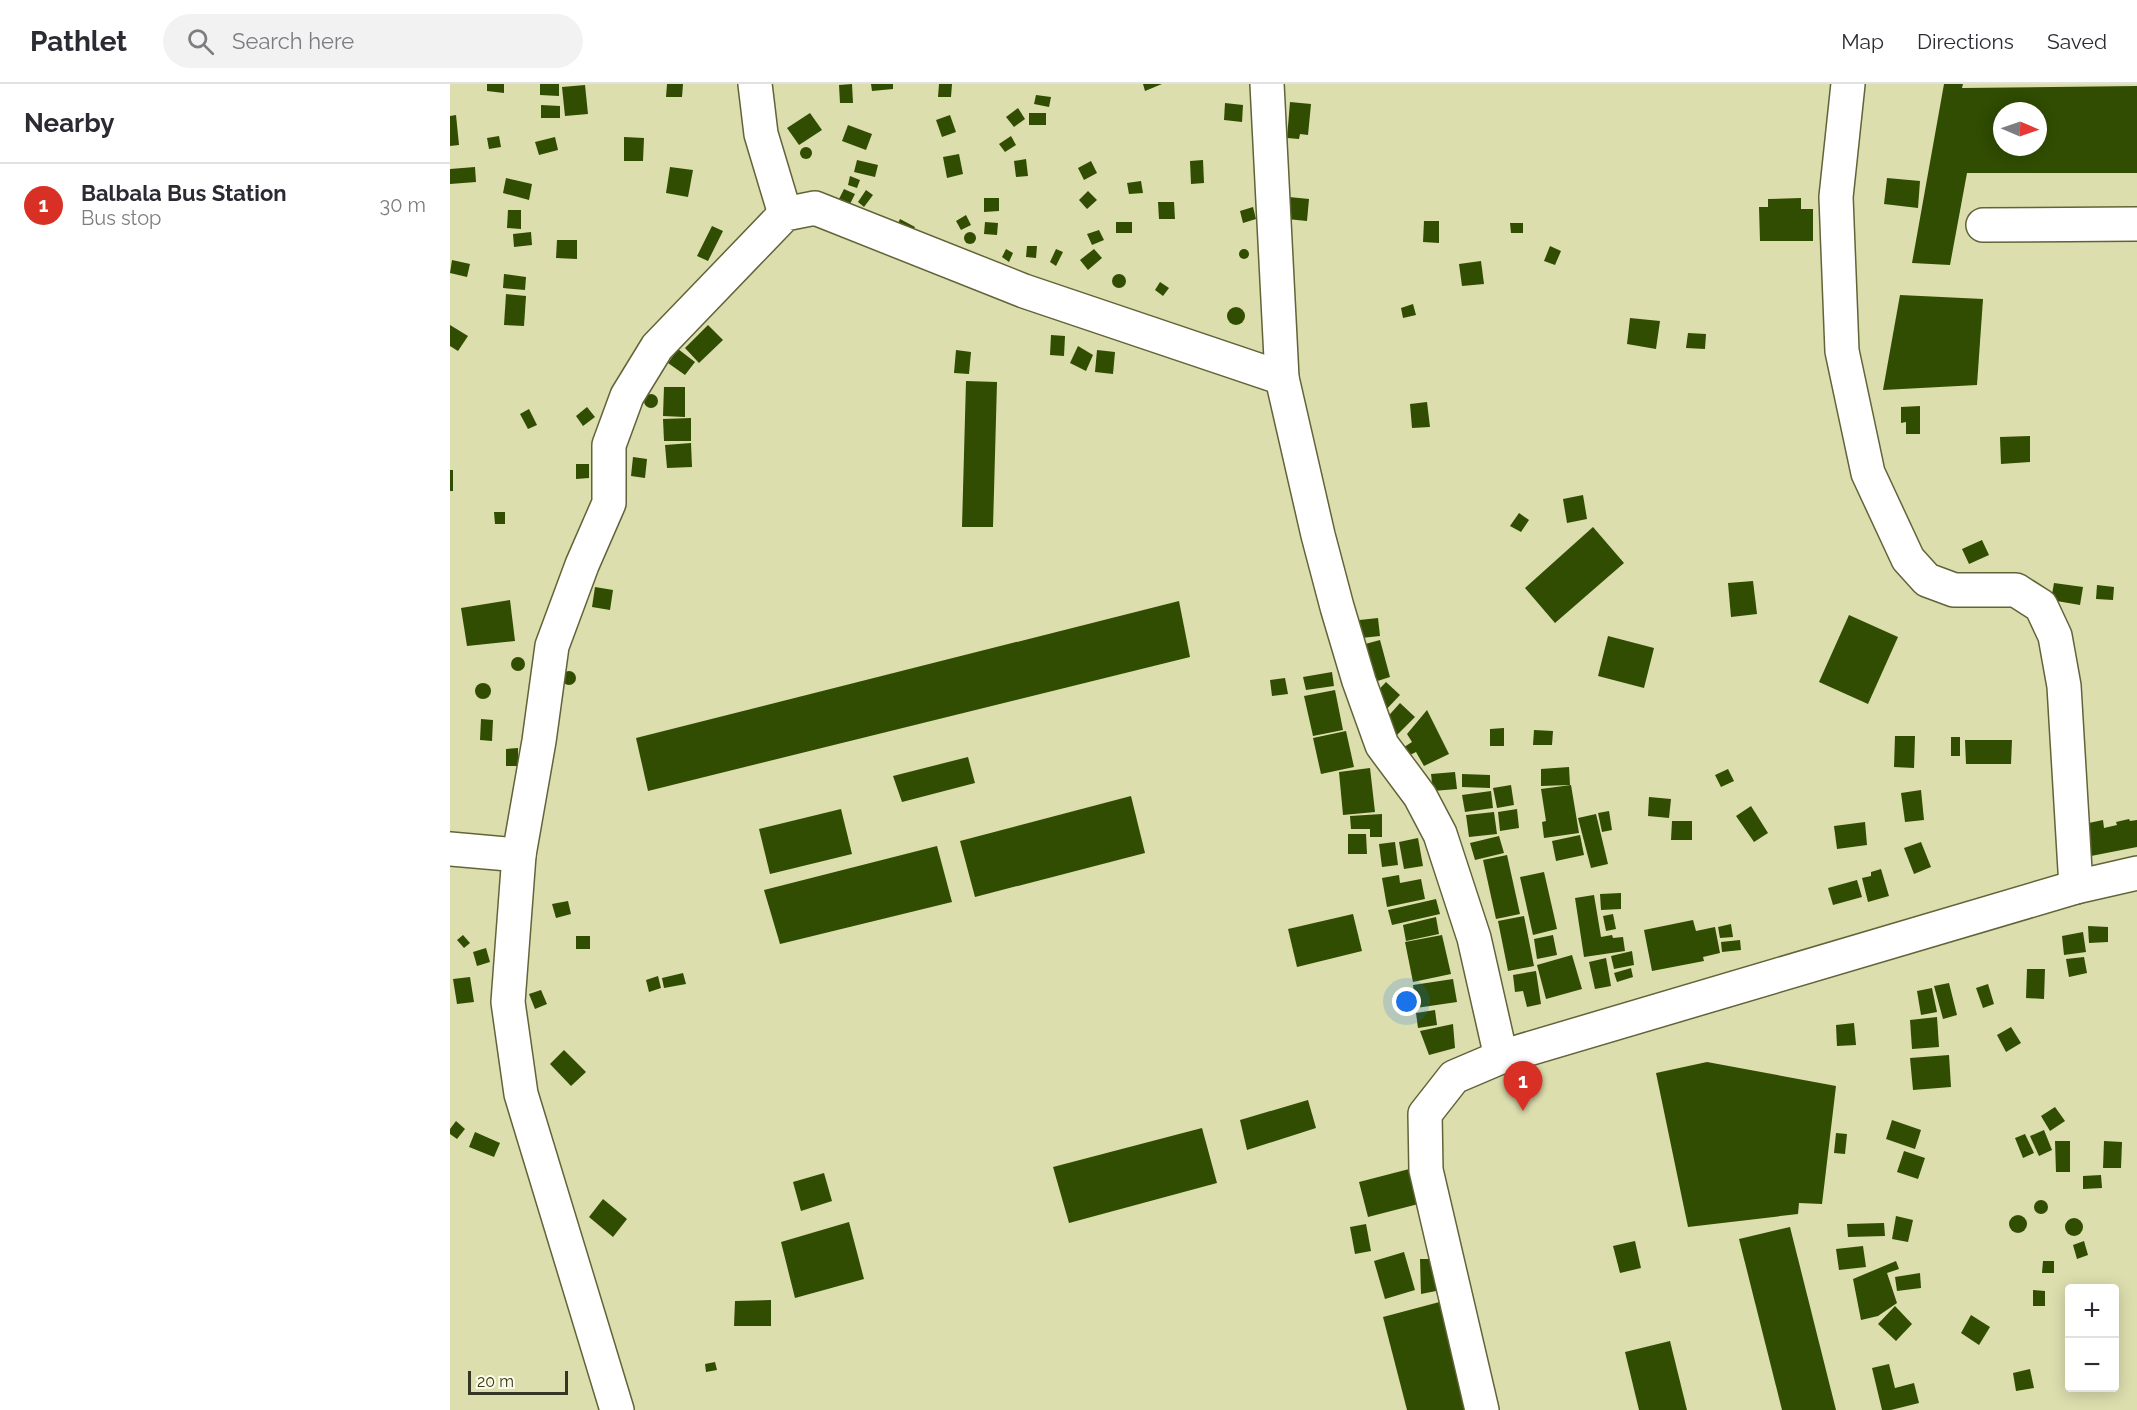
<!DOCTYPE html>
<meta charset="utf-8">
<style>
:root{--surface:#fff;--page:#f2f2f3;--text:#2b2b33;--muted:#7c7c81;--line:#e1e1e2;--accent:#d93025}
body{margin:0;font-family:Raleway,sans-serif;background:var(--page);color:var(--text)}
.controls{position:absolute;right:18px;bottom:18px;display:grid;overflow:hidden;border-radius:6px;box-shadow:0 3px 15px #0003}
.controls button{width:54px;height:54px;display:grid;place-items:center;padding:0;border:0;border-bottom:2px solid var(--line);background:var(--surface);color:var(--text);font:30px sans-serif}
.compass{position:absolute;left:1543px;top:18px;width:54px;height:54px;border-radius:50%;background:var(--surface);box-shadow:0 3px 15px #0003;rotate:92deg}
.scale{position:absolute;left:18px;bottom:15px;width:100px;box-sizing:border-box;padding-left:6px;border:3px solid #343522;border-top:0;font-size:16px;line-height:21px;white-space:nowrap;color:#343522;-webkit-text-stroke:4px #fcfde5;paint-order:stroke}
.you{position:absolute;left:957px;top:918px;width:21px;height:21px;margin:-15px;border:4px solid #fff;border-radius:50%;background:#1a73e8;box-shadow:0 0 0 9px #1a73e833}
.badge{display:grid;place-items:center;width:39px;height:39px;border-radius:50%;background:var(--accent);color:#fff;font-size:20px;font-weight:700}
.pin{position:absolute;translate:-50% -50px;filter:drop-shadow(0 2px 3px #0008)}
.pin::after{content:'';position:absolute;top:32px;width:21px;height:18px;background:inherit;clip-path:polygon(0 0,100% 0,50% 100%)}
.list{margin:0;padding:0;list-style:none}
h2{display:flex;justify-content:space-between;align-items:center;height:78px;margin:0;padding:0 24px;font-size:26px}
h2 small{font-size:20px;font-weight:400;color:var(--muted)}
.list li{display:grid;grid-template-columns:39px 1fr auto;gap:18px;align-items:center;box-sizing:border-box;height:84px;padding:0 24px;border-top:2px solid var(--line)}
.list b{display:block;font-size:22px;white-space:nowrap}
.list p{margin:0;font-size:20px;white-space:nowrap;color:var(--muted)}
.list em{font-size:20px;font-style:normal;color:var(--muted)}
.icon{flex:none;width:33px;height:33px;fill:none;stroke:currentColor;stroke-width:2;stroke-linecap:round;stroke-linejoin:round}
.map{position:relative;flex:none;width:1687px;height:1326px;overflow:hidden}
header{display:flex;align-items:center;gap:36px;box-sizing:border-box;height:84px;padding:0 30px;background:var(--surface);border-bottom:2px solid var(--line)}
header strong{font-size:28px}
nav{display:flex;gap:33px;margin-inline-start:auto;font-size:21px}
.search{width:420px;height:54px;background:var(--page);display:flex;align-items:center;gap:15px;box-sizing:border-box;padding:0 21px;border-radius:33px;color:var(--muted);font-size:22px}
main{display:flex}
aside{flex:1;background:var(--surface)}
.map>svg:first-child{display:block}
</style>
<header>
<strong>Pathlet</strong>
<div class="search"><svg class="icon" aria-label="search" viewBox="0 0 24 24"><circle cx="10" cy="10" r="6"/><path d="M15 15l6 6"/></svg>Search here</div>
<nav><a>Map</a><a>Directions</a><a>Saved</a></nav>
</header>
<main>
<aside>
<h2>Nearby<small></small></h2>
<ul class="list">
<li><span class="badge">1</span><div><b>Balbala Bus Station</b><p>Bus stop</p></div><em>30 m</em></li>
</ul>
</aside>
<div class="map">
<svg width="1687" height="1326" viewBox="0 0 1687 1326">
<rect width="100%" height="100%" fill="#dcdeae"/>
<g fill="#304d01" fill-rule="evenodd">
<path d="M37,0H54V9L37,7Z"/>
<path d="M90,0H109V12L90,11Z"/>
<path d="M217,0H233L232,13H216Z"/>
<path d="M402,0L403,19H390L389,1Z"/>
<path d="M421,0H443V5L422,7Z"/>
<path d="M489,0H502L501,13H488Z"/>
<path d="M693,0H712L695,7Z"/>
<path d="M1494,0H1513L1512,4L1687,2V89H1517L1500,181L1462,179ZM1552,27H1588V63H1552Z"/>
<path d="M135,1L138,30L115,32L112,3Z"/>
<path d="M586,11L601,13L599,23L584,20Z"/>
<path d="M840,18L861,20L858,51L850,50L849,55L837,54Z"/>
<path d="M775,19L793,21L792,38L774,36Z"/>
<path d="M91,21L110,22V34H91Z"/>
<path d="M568,24L575,35L564,43L556,33Z"/>
<path d="M360,29L372,46L349,61L337,44Z"/>
<rect x="579" y="29" width="17" height="12"/>
<path d="M6,31L9,61L0,62V32Z"/>
<path d="M500,31L506,48L492,53L486,36Z"/>
<path d="M398,41L422,50L416,66L392,57Z"/>
<path d="M49,52L51,63L39,65L37,54Z"/>
<path d="M561,52L566,61L555,68L549,60Z"/>
<path d="M105,53L108,66L89,71L85,58Z"/>
<path d="M174,53L194,54L193,77H174Z"/>
<circle cx="356" cy="69" r="6"/>
<path d="M509,70L513,90L497,94L493,73Z"/>
<path d="M576,75L578,92L566,93L564,77Z"/>
<path d="M407,76L428,81L425,93L404,88Z"/>
<path d="M753,76L754,99L741,100L740,77Z"/>
<path d="M641,77L647,89L634,96L628,84Z"/>
<path d="M25,83L26,98L0,100V85Z"/>
<path d="M220,83L243,86L238,113L216,109Z"/>
<path d="M400,92L410,96L407,104L398,101Z"/>
<path d="M56,94L82,100L79,116L53,109Z"/>
<path d="M1437,94L1470,97L1468,124L1434,120Z"/>
<path d="M691,97L693,109L679,110L677,99Z"/>
<path d="M394,105L405,110L400,120L389,115Z"/>
<path d="M416,106L423,111L414,123L408,118Z"/>
<path d="M638,107L647,116L637,125L629,116Z"/>
<path d="M839,113L859,115L857,137L837,135Z"/>
<path d="M534,114H549V127L534,128Z"/>
<path d="M1351,114V125H1363V157H1310L1309,123H1318V115Z"/>
<path d="M708,118H724L725,135H709Z"/>
<path d="M803,123L806,135L793,139L790,127Z"/>
<path d="M58,126H71V145L57,144Z"/>
<path d="M516,131L521,141L511,146L506,137Z"/>
<path d="M450,135L465,143L459,155L444,148Z"/>
<path d="M974,137H989V159L973,158Z"/>
<path d="M535,138L548,139L547,151L534,150Z"/>
<rect x="666" y="138" width="16" height="11"/>
<path d="M1060,139H1073V149H1061Z"/>
<path d="M262,142L273,147L258,177L247,172Z"/>
<path d="M649,146L654,156L642,161L637,150Z"/>
<path d="M81,148L82,161L64,163L63,150Z"/>
<circle cx="520" cy="154" r="6"/>
<path d="M107,156H127V175L106,174Z"/>
<path d="M577,162H587L586,174L576,173Z"/>
<path d="M1100,162L1111,167L1105,181L1094,177Z"/>
<path d="M556,165L563,169L559,178L552,173Z"/>
<path d="M606,165L613,168L606,182L600,178Z"/>
<path d="M644,165L652,174L638,186L630,176Z"/>
<circle cx="794" cy="170" r="5"/>
<path d="M2,176L20,180L17,193L0,189Z"/>
<path d="M1031,177L1034,200L1012,202L1009,180Z"/>
<path d="M54,190L76,193L75,206L53,204Z"/>
<circle cx="669" cy="197" r="7"/>
<path d="M710,198L719,204L713,212L705,206Z"/>
<path d="M56,210L76,212L74,242L54,241Z"/>
<path d="M1450,211L1533,215L1527,301L1433,306Z"/>
<path d="M963,220L966,231L953,234L951,224Z"/>
<circle cx="786" cy="232" r="9"/>
<path d="M1180,234L1210,237L1206,265L1177,260Z"/>
<path d="M0,241L18,252L8,267L0,262Z"/>
<path d="M258,241L273,256L249,279L235,264Z"/>
<path d="M1238,249L1256,250L1255,265L1236,264Z"/>
<path d="M601,251L615,252L614,272L600,271Z"/>
<path d="M628,262L643,271L636,287L620,279Z"/>
<path d="M228,265L245,278L235,291L218,279Z"/>
<path d="M506,266L521,268L519,290L504,289Z"/>
<path d="M647,266L665,268L663,290L645,288Z"/>
<path d="M516,297L547,298L543,443H512Z"/>
<path d="M214,303H235V333L213,332Z"/>
<circle cx="201" cy="317" r="7"/>
<path d="M977,318L980,343L962,344L960,320Z"/>
<path d="M1470,322V350H1456V338L1451,339V323Z"/>
<path d="M137,323L145,333L133,342L126,332Z"/>
<path d="M79,325L87,341L78,345L70,330Z"/>
<path d="M241,334V357H214L213,335Z"/>
<path d="M1580,352V378L1551,380L1550,353Z"/>
<path d="M241,359L242,383L217,384L215,361Z"/>
<path d="M183,373L197,375L195,394L181,392Z"/>
<path d="M126,380H139V394L126,395Z"/>
<rect x="0" y="386" width="3" height="21"/>
<path d="M1133,411L1137,435L1117,439L1113,415Z"/>
<path d="M44,428H55V440H45Z"/>
<path d="M1069,429L1079,436L1071,448L1060,442Z"/>
<path d="M1143,443L1174,479L1105,539L1075,504Z"/>
<path d="M1532,456L1539,471L1519,480L1512,465Z"/>
<path d="M1303,497L1307,530L1281,533L1278,499Z"/>
<path d="M1604,499L1633,503L1630,521L1601,516Z"/>
<path d="M1647,501L1664,503L1663,516L1646,515Z"/>
<path d="M145,503L163,506L160,526L142,523Z"/>
<path d="M60,516L65,557L17,562L11,524Z"/>
<path d="M729,517L740,573L198,707L186,654Z"/>
<path d="M1399,531L1448,553L1418,620L1369,598Z"/>
<path d="M928,534L930,552L902,555L900,537Z"/>
<path d="M1158,552L1204,564L1194,604L1148,592Z"/>
<path d="M930,556L940,593L918,600L908,562Z"/>
<circle cx="68" cy="580" r="7"/>
<circle cx="119" cy="594" r="7"/>
<path d="M882,588L884,602L856,606L853,593Z"/>
<path d="M835,594L838,610L822,612L820,596Z"/>
<path d="M936,598L950,611L932,630L918,617Z"/>
<circle cx="33" cy="607" r="8"/>
<path d="M885,606L893,646L863,652L854,612Z"/>
<path d="M950,619L965,633L947,651L933,638Z"/>
<path d="M977,626L999,670L974,682L966,668L956,673L951,665L962,658L957,650Z"/>
<path d="M31,635L43,636L42,657L30,656Z"/>
<path d="M1054,644V662H1040V645Z"/>
<path d="M1084,646L1103,647L1102,661H1083Z"/>
<path d="M896,647L904,683L871,690L863,654Z"/>
<path d="M1445,652H1465L1464,684L1444,683Z"/>
<rect x="1501" y="653" width="9" height="19"/>
<path d="M1515,656H1562L1561,680H1516Z"/>
<path d="M68,664V682H56V665Z"/>
<path d="M518,673L525,699L452,718L443,692Z"/>
<path d="M1119,683L1120,701L1091,702V685Z"/>
<path d="M920,684L925,728L893,731L889,688Z"/>
<path d="M1278,685L1284,697L1271,703L1265,691Z"/>
<path d="M1005,688L1007,705L983,707L981,690Z"/>
<path d="M1012,690L1040,691V704L1012,703Z"/>
<path d="M1061,701L1064,721L1047,724L1043,704Z"/>
<path d="M1121,701L1129,749L1094,754L1092,738L1096,737L1091,705Z"/>
<path d="M1471,706L1474,736L1455,738L1451,709Z"/>
<path d="M1041,707L1043,724L1015,728L1012,711Z"/>
<path d="M681,712L695,769L525,813L510,757Z"/>
<path d="M1199,713L1221,715L1219,734L1198,732Z"/>
<path d="M1301,722L1318,749L1304,758L1286,732Z"/>
<path d="M391,725L402,770L320,790L309,745Z"/>
<path d="M1067,725L1069,744L1050,747L1048,728Z"/>
<path d="M1159,727L1162,746L1152,748L1148,729Z"/>
<path d="M1044,728L1047,750L1019,753L1016,731Z"/>
<path d="M932,730V753H920V745H901L900,732Z"/>
<path d="M1146,730L1158,780L1141,784L1128,734Z"/>
<path d="M1679,735L1680,737L1687,736V763L1641,772L1634,740L1653,736L1654,744L1667,741L1666,738Z"/>
<path d="M1222,737H1242V756H1221Z"/>
<path d="M1415,738L1417,761L1387,765L1384,742Z"/>
<path d="M898,750H916L917,770H898Z"/>
<path d="M1130,751L1134,771L1106,777L1102,757Z"/>
<path d="M1049,752L1054,769L1025,776L1020,759Z"/>
<path d="M968,754L973,782L954,785L949,758Z"/>
<path d="M945,758L948,781L932,783L929,760Z"/>
<path d="M1471,758L1481,783L1464,790L1454,764Z"/>
<path d="M487,762L502,818L330,860L314,806Z"/>
<path d="M1057,771L1070,830L1046,835L1033,776Z"/>
<path d="M1431,785L1439,812L1418,818L1412,794L1421,792V788Z"/>
<path d="M1094,788L1107,845L1083,851L1070,793Z"/>
<path d="M949,791L950,799L971,795L975,815L937,823L932,794Z"/>
<path d="M1407,796L1412,813L1383,821L1378,804Z"/>
<path d="M1171,809V825L1151,826L1150,810Z"/>
<path d="M1144,811L1151,853L1162,851L1163,854L1173,853L1175,867L1134,873L1125,814Z"/>
<path d="M986,815L990,830L942,841L938,826Z"/>
<path d="M118,817L121,830L106,834L102,820Z"/>
<path d="M903,830L912,867L847,883L838,845Z"/>
<path d="M1163,830L1166,845L1156,847L1153,832Z"/>
<path d="M1074,832L1084,882L1058,887L1048,837Z"/>
<path d="M986,833L989,850L956,857L953,841Z"/>
<path d="M1243,836L1246,847L1265,843L1270,869L1253,873L1254,877L1202,887L1194,846Z"/>
<path d="M1281,840L1283,853L1270,854L1268,843Z"/>
<path d="M1638,842L1658,843V858L1639,859Z"/>
<path d="M1633,848L1636,868L1614,871L1612,852Z"/>
<path d="M13,851L20,859L14,864L7,856Z"/>
<path d="M992,851L1001,890L963,898L955,858Z"/>
<path d="M1103,851L1107,871L1087,875L1084,855Z"/>
<rect x="126" y="852" width="14" height="13"/>
<path d="M1290,856L1291,866L1272,868L1271,858Z"/>
<path d="M36,864L40,878L27,882L23,868Z"/>
<path d="M1182,867L1184,881L1164,885L1161,872Z"/>
<path d="M1122,871L1132,905L1096,915L1087,881Z"/>
<path d="M1634,873L1637,889L1619,893L1616,875Z"/>
<path d="M1156,874L1161,902L1145,905L1139,878Z"/>
<path d="M1181,884L1183,893L1167,898L1164,889Z"/>
<path d="M1577,885H1595L1594,915L1576,914Z"/>
<path d="M1086,887L1091,920L1077,923L1073,907L1065,908L1063,891Z"/>
<path d="M233,889L236,900L214,904L212,894Z"/>
<path d="M208,892L211,904L199,908L196,896Z"/>
<path d="M20,893L24,918L7,920L3,895Z"/>
<path d="M1003,895L1007,918L966,924L963,901Z"/>
<path d="M1499,899L1507,931L1493,935L1484,902Z"/>
<path d="M1538,900L1544,920L1533,924L1526,904Z"/>
<path d="M1482,904L1487,928L1471,931L1467,907Z"/>
<path d="M91,906L97,920L85,925L79,910Z"/>
<path d="M985,926L987,941L968,944L966,929Z"/>
<path d="M1487,933L1489,963L1462,965L1460,936Z"/>
<path d="M1404,939L1406,961L1387,962L1386,941Z"/>
<path d="M1003,940L1005,964L979,971L970,947Z"/>
<path d="M1561,943L1571,959L1556,968L1547,951Z"/>
<path d="M114,966L136,988L121,1002L100,980Z"/>
<path d="M1499,971L1501,1003L1463,1006L1460,974Z"/>
<path d="M1257,978L1386,1002L1372,1120L1349,1119L1348,1130L1238,1143L1206,989Z"/>
<path d="M858,1016L866,1044L797,1066L790,1036Z"/>
<path d="M1605,1023L1615,1037L1600,1047L1591,1032Z"/>
<path d="M1442,1036L1471,1046L1465,1065L1436,1055Z"/>
<path d="M6,1037L15,1045L7,1055L0,1050V1045Z"/>
<path d="M752,1044L767,1099L619,1139L603,1083Z"/>
<path d="M1594,1046L1602,1066L1589,1072L1580,1052Z"/>
<path d="M25,1048L50,1059L44,1073L19,1063Z"/>
<path d="M1386,1049L1397,1050L1395,1070L1384,1069Z"/>
<path d="M1575,1050L1584,1069L1573,1074L1565,1054Z"/>
<path d="M1605,1057H1620V1088H1606Z"/>
<path d="M1654,1057L1672,1058L1671,1084H1653Z"/>
<path d="M1454,1067L1475,1074L1468,1095L1447,1088Z"/>
<path d="M967,1083L976,1118L918,1133L909,1098Z"/>
<path d="M374,1089L382,1117L351,1127L343,1098Z"/>
<path d="M1651,1091L1652,1104L1633,1105V1092Z"/>
<path d="M153,1115L177,1135L163,1153L139,1133Z"/>
<circle cx="1591" cy="1123" r="7"/>
<circle cx="1568" cy="1140" r="9"/>
<path d="M1446,1132L1463,1136L1458,1158L1442,1155Z"/>
<circle cx="1624" cy="1143" r="9"/>
<path d="M399,1138L414,1195L345,1214L331,1158Z"/>
<path d="M1434,1139L1435,1152L1398,1153L1397,1140Z"/>
<path d="M916,1140L921,1167L905,1170L900,1143Z"/>
<path d="M1340,1143L1386,1326H1332L1289,1155Z"/>
<path d="M1185,1157L1191,1184L1170,1189L1163,1162Z"/>
<path d="M1634,1157L1638,1171L1627,1175L1623,1161Z"/>
<path d="M1413,1162L1416,1183L1389,1186L1386,1165Z"/>
<path d="M954,1168L965,1206L935,1215L924,1177Z"/>
<path d="M970,1175H990L996,1205L971,1210Z"/>
<path d="M1446,1177L1449,1185L1437,1189L1447,1219L1428,1232L1411,1236L1403,1195Z"/>
<path d="M1593,1177H1604V1189H1592Z"/>
<path d="M1470,1189L1471,1204L1447,1207L1445,1193Z"/>
<path d="M1583,1206L1595,1207V1222H1583Z"/>
<path d="M321,1216V1242H284L285,1217Z"/>
<path d="M997,1216L1025,1326H957L933,1233Z"/>
<path d="M1445,1222L1462,1240L1446,1257L1428,1240Z"/>
<path d="M1521,1231L1540,1243L1529,1261L1511,1249Z"/>
<path d="M1220,1257L1237,1326H1189L1175,1268Z"/>
<path d="M265,1278L267,1286L256,1288L255,1280Z"/>
<path d="M1439,1280L1445,1304L1464,1299L1469,1319L1441,1326H1432L1422,1284Z"/>
<path d="M1580,1285L1584,1304L1566,1307L1563,1289Z"/>
</g>
<g fill="none" stroke-linecap="round" stroke-linejoin="round">
<defs>
<g id="minor">
<path d="M305,0L311,50L335,130"/>
<path d="M817,0L832,294"/>
<path d="M1398,0L1386,113L1392,267L1418,389L1458,475L1477,496L1504,506H1566L1591,522L1605,552L1614,602L1626,803"/>
<path d="M1533,141L1687,140"/>
<path d="M0,765L69,771"/>
<path d="M167,1326L71,1010L58,918L69,771L89,657L102,562L132,481L159,419V361L177,312L207,263L335,130L365,124L574,207L832,294L868,451L887,523L909,597L932,661L970,712L990,750L1024,854L1051,973"/>
<path d="M1032,1326L976,1086L975,1030L1004,993L1051,973L1626,803L1687,789"/>
</g>
</defs>
<use href="#minor" stroke="#626338" stroke-width="36"/>
<use href="#minor" stroke="#fff" stroke-width="33"/>
</g>
</svg>
<div class="controls">
<button>+</button>
<button>−</button>
</div>
<svg class="compass" viewBox="-18 -18 36 36"><path d="M0-13l5 13h-10z" fill="#e53935"/><path d="M0 13l5-13h-10z" fill="#7c7c81"/></svg>
<div class="scale">20 m</div>
<div class="you"></div>
<div class="pin badge" style="left:1073px;top:1027px">1</div>
</div>
</main>
